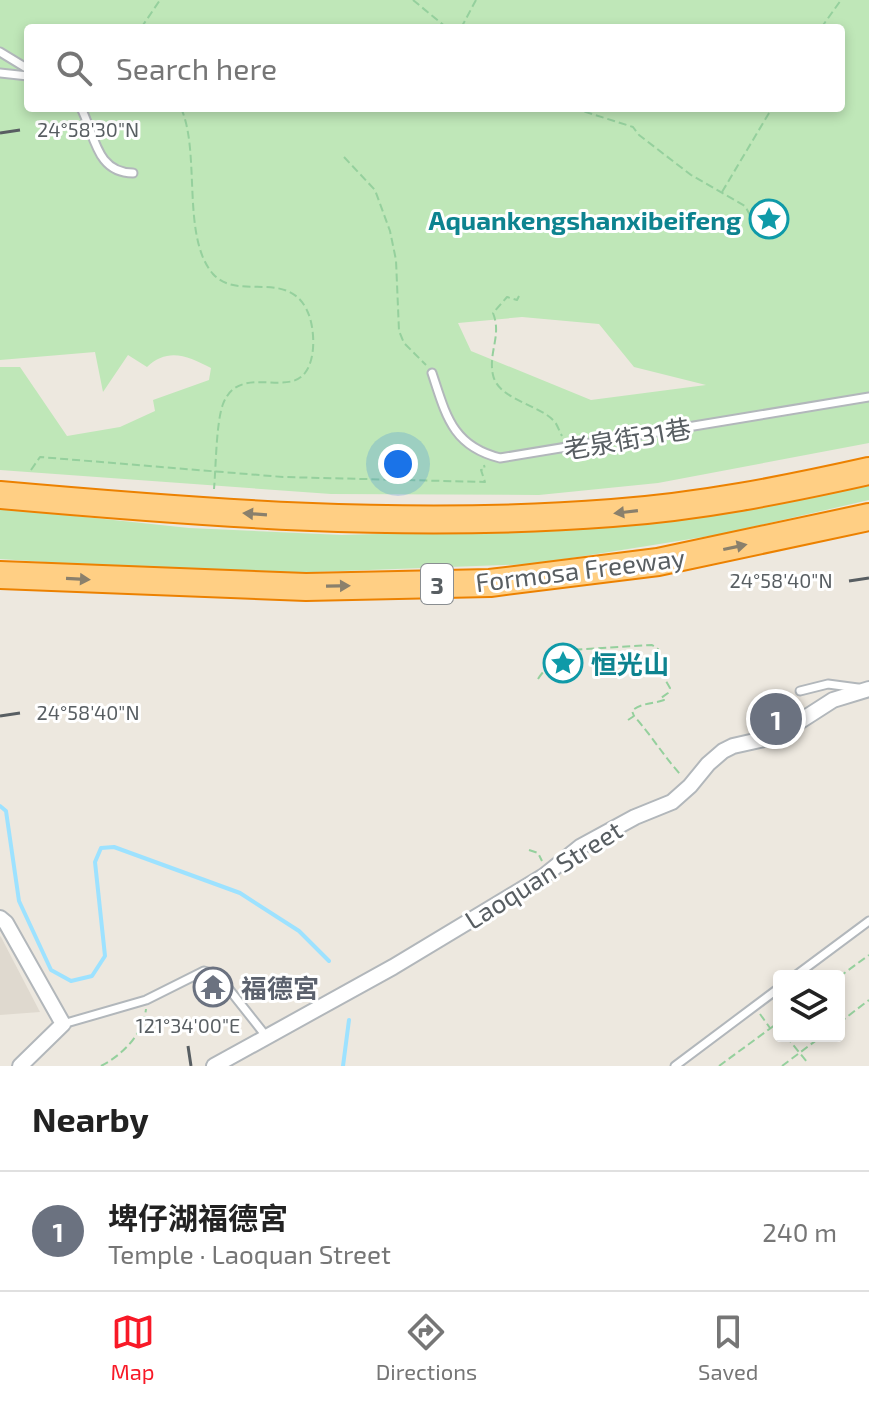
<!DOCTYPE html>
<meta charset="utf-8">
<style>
:root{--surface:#fff;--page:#f6f6f6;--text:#222;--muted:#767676;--line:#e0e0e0;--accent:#f81927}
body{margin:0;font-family:"Exo 2","Noto Sans TC",sans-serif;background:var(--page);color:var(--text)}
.controls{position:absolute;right:24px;bottom:24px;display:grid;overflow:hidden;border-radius:8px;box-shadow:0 4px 12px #0003}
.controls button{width:72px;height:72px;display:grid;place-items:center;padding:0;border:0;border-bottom:2px solid var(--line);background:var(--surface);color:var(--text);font:40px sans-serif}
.you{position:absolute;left:398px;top:464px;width:28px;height:28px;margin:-20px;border:6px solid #fff;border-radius:50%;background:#1a73e8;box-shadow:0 0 0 12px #1a73e833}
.badge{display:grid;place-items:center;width:52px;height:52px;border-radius:50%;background:var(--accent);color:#fff;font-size:26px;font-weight:700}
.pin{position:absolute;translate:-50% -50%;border:4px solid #fff;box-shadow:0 2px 8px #0006}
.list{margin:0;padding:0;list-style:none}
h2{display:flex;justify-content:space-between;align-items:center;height:104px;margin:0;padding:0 32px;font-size:34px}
h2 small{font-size:26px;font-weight:400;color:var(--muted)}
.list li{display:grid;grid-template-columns:52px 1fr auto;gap:24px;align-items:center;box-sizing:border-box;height:120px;padding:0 32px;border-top:2px solid var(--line)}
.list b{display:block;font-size:30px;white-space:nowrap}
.list p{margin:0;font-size:26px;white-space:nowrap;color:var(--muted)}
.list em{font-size:26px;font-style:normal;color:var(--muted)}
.icon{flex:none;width:44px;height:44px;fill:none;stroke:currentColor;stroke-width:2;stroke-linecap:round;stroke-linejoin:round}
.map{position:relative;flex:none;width:869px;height:1066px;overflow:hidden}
.search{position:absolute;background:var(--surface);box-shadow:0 4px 12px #0003;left:24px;right:24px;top:24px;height:88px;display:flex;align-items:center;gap:20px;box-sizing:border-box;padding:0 28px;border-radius:8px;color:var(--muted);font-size:30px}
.sheet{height:224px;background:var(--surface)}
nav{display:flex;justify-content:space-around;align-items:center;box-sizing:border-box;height:112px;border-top:2px solid var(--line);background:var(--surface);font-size:22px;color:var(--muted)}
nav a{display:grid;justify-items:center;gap:4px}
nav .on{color:var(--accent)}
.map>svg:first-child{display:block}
</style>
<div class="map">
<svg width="869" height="1066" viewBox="0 0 869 1066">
<rect width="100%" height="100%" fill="#ede8df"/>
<path fill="#dfd9cf" d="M0,936L1,937L40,1012L0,1015Z"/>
<g fill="#bfe7b8" fill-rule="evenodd">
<path d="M0,0H869V443L658,483L539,495L331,494L0,470V367H20L67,436L120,427L155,411L153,400L209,380L211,368C188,356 168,347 147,367L128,355L103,392L95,352L0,360ZM28,28H841V108H28ZM522,317L599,324L634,367L706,385L591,400L471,351L458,323Z"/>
<path d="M869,480V500L722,534L534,564L287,573L182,571L0,559V508L189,528L342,535L587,528L653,519Z"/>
</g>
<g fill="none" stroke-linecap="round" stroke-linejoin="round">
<g stroke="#9de2ff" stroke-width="4">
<path d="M0,806L6,811L19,901L51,970L71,981L92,976L105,956L95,862L101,848L114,847L240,893L299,931L329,961"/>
<path d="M343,1066L349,1020"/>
</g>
<defs>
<g id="lane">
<path d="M0,52L28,69"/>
<path d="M0,73L28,76"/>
<path d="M81,108C95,135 96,173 133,173"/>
<path d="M432,373C446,415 452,446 500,458L869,397"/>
<path d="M800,691L828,684L858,688"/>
<path d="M795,976L869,921"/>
<path d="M63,1024L146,1000L204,971L217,974L266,1036"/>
<path d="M675,1066L779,988"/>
</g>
<g id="street">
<path d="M0,918L6,923L63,1024L20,1066"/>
<path d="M214,1066L393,967L544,876L580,847L635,817L672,802L690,786L708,764L723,751L733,746L777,736L833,700L869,689"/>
</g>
<g id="highway">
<path d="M0,495C203,513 407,529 612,513C698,507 784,490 869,471"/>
<path d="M0,575L306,587L490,583L658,562L869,517"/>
</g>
</defs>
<use href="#lane" stroke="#b2b7bb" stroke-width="11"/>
<use href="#street" stroke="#b2b7bb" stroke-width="18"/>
<use href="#highway" stroke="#ec8100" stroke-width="30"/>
<g stroke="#95d09d" stroke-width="2" stroke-dasharray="8 4" stroke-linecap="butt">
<path d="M413,0L447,28"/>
<path d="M141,28L160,0"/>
<path d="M461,28L476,0"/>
<path d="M821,28L841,0"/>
<path d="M181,108C201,153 181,237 213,274C239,303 293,265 310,318C314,332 315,352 309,366C294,403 240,360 223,404C216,423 216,467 214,489"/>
<path d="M573,108L633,127L639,135L691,175L745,206L751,217L769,220"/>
<path d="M344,157L375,190L390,231L396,260L399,331L404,343L426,365"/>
<path d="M722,192L772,108"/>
<path d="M519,296L517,300L507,297L493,313C502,336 488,352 493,375C498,399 537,404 553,420C557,423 559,431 562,436"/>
<path d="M31,470L40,457L283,477L485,482L481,470L485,469L484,465"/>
<path d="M538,679C549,661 562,663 570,650L652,645L658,649L661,665L660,671L670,688L668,693L661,698L664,700C653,704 640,703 632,711L634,716"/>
<path d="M628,720L634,716C651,735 663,755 680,774"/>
<path d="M773,724L766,710L792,696"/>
<path d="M529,850L538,853L542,861"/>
<path d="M839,977L869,955"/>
<path d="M760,1014L770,1028"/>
<path d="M839,1023L869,1000"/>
<path d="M786,1036L807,1062"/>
<path d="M101,1066C122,1055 143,1035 146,1009"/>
<path d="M719,1066L779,1022"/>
<path d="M782,1066L822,1036"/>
</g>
<use href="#lane" stroke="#fff" stroke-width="7"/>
<use href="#street" stroke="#fff" stroke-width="14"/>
<use href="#highway" stroke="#ffcf84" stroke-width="26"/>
</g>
<defs><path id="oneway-solid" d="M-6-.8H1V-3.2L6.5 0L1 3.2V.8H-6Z" transform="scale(2)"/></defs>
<g fill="#8a806c">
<use href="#oneway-solid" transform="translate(626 512) rotate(173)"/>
<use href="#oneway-solid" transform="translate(255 514) rotate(-176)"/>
<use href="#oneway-solid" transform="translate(735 547) rotate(-12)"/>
<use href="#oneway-solid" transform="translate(78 579) rotate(3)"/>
<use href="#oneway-solid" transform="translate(338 586) rotate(-1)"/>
</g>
<path fill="none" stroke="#585e62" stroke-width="3" d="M0,133L20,130M849,581L869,578M0,716L20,713M188,1046L191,1066"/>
<defs>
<symbol id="sight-ring" viewBox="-11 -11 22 22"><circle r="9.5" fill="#fff" stroke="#0f9aa8" stroke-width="1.5"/><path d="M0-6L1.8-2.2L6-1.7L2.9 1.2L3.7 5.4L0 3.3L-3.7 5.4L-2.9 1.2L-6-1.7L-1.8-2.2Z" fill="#0f9aa8"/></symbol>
<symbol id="temple-ring" viewBox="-11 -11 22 22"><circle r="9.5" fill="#fff" stroke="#6b7280" stroke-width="1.5"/><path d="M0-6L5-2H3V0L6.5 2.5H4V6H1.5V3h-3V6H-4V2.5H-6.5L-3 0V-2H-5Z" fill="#6b7280"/></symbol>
</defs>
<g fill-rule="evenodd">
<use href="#sight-ring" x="747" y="197" width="44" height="44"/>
<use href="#sight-ring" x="541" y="641" width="44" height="44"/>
<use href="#temple-ring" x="191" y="965" width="44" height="44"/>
</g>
<g text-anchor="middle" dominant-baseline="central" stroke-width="6" stroke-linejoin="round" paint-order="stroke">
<rect fill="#fff" stroke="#8a8e91" stroke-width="2" x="421" y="564" width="32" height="40" rx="6"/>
<g font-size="24" font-weight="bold" fill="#585e62">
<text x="437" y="584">3</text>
</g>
<g font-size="26" font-weight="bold" fill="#0d838f" stroke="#fff" text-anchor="end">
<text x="741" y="219">Aquankengshanxibeifeng</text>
<text x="591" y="663" text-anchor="start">恒光山</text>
</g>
<g font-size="26" fill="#585e62" stroke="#fff">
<text transform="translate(627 438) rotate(-10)">老泉街31巷</text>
<text transform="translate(580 569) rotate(-7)">Formosa Freeway</text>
<text transform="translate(543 874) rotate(-32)">Laoquan Street</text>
</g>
<g font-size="26" font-weight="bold" fill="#5b616d" stroke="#fff" text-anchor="start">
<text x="241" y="987">福德宮</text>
</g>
</g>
<g font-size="20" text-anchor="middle" fill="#585e62" stroke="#fff" stroke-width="6" stroke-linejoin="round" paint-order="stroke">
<text x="88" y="137">24°58'30"N</text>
<text x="781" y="588">24°58'40"N</text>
<text x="88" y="720">24°58'40"N</text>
<text x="188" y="1033">121°34'00"E</text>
</g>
</svg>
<div class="controls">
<button><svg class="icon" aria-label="layers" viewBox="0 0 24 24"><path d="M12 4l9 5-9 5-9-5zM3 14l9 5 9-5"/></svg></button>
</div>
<div class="you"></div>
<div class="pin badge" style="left:776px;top:719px;background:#6b7280">1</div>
<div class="search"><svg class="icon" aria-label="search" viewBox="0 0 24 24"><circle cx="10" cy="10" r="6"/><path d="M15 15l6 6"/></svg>Search here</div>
</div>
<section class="sheet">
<h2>Nearby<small></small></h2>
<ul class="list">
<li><span class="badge" style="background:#6b7280">1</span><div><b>埤仔湖福德宮</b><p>Temple · Laoquan Street</p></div><em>240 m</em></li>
</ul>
</section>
<nav>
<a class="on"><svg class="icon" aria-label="map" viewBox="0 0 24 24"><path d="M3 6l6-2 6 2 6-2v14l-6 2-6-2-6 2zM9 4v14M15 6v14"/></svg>Map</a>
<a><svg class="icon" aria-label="directions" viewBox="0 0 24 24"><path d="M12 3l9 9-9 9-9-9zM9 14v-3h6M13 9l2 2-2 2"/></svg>Directions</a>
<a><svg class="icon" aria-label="saved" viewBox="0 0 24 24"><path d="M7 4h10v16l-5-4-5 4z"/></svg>Saved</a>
</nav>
